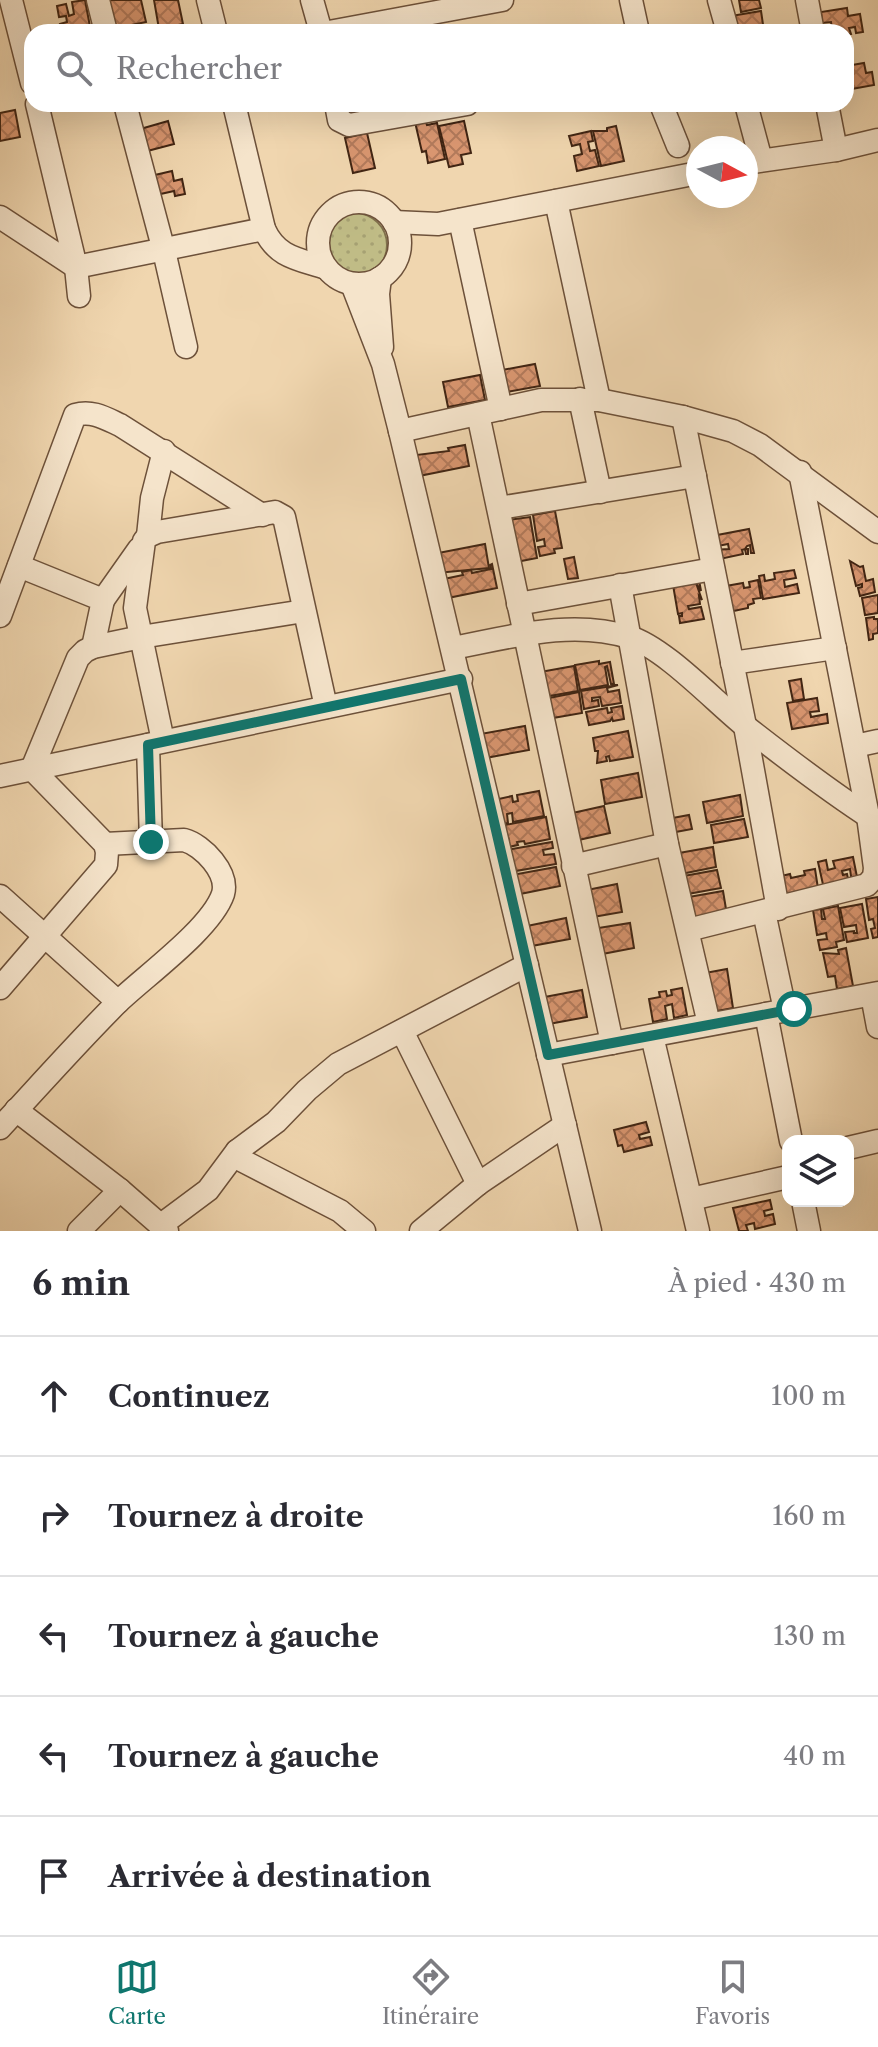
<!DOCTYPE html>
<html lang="fr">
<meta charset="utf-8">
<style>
:root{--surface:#fff;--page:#f7f7f7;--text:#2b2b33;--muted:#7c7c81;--line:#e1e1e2;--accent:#0f766e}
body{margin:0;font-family:"Libre Caslon Text",serif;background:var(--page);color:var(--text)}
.controls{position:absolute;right:24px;bottom:24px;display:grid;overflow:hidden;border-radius:16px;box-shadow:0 8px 32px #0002}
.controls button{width:72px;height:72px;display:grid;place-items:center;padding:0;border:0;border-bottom:2px solid var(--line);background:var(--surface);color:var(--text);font:40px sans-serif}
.compass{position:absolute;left:686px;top:136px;width:72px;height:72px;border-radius:50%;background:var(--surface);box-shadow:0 8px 32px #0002;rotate:97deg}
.stop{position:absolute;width:24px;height:24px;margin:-18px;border:6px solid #0f766e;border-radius:50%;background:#fff}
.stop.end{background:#0f766e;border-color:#fff;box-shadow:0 2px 8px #0008}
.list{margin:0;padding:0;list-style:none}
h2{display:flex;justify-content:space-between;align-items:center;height:104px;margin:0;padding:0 32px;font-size:34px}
h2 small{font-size:26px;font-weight:400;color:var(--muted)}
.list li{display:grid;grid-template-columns:52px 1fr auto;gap:24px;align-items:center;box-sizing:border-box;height:120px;padding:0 32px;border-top:2px solid var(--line)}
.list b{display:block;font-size:30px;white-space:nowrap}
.list em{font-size:26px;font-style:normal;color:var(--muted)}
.icon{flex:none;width:44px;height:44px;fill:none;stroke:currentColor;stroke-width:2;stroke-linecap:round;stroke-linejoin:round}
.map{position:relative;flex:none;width:878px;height:1231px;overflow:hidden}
.search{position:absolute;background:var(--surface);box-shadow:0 8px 32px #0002;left:24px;right:24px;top:24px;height:88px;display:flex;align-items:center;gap:20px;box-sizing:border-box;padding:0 28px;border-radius:24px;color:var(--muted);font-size:30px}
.sheet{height:704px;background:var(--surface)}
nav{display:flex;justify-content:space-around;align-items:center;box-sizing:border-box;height:112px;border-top:2px solid var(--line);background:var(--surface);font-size:22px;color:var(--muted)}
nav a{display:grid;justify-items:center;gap:4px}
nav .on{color:var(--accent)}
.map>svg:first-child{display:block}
</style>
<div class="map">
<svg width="878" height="1231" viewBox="0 0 878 1231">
<defs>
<pattern id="grass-dots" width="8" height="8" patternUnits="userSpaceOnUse" patternTransform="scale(2)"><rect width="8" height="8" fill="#c0bc86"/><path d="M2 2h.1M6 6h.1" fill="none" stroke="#a6a173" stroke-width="1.8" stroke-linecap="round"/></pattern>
<pattern id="building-cross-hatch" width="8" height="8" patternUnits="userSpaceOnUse" patternTransform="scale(2)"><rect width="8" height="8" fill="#d99670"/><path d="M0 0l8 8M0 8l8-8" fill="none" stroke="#b27a5b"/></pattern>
</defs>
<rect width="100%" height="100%" fill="#f0d6af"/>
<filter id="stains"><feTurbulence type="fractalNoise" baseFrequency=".0025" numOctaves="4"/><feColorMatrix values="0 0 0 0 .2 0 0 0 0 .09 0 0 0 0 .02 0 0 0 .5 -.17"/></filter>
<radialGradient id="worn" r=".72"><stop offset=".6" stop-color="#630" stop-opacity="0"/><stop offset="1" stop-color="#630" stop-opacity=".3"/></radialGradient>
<circle fill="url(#grass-dots)" stroke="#80704c" stroke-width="2" cx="355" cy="245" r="32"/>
<g fill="url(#building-cross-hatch)" stroke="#412513" stroke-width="2">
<path d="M85,0L91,32H62L60,24L67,22L66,16L59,17L57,6L66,4L69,16L74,14L72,2Z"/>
<path d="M105,0H141L146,22L112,29Z"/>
<path d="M154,0H178L183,24L159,29Z"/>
<path d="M739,0H759L761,8L741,12Z"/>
<path d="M847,8L848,16L860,14L863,32L856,33L855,27L849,28L851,34L846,35V32H824L823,29L832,28L831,22L822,23L821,12Z"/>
<path d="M761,11L764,31L734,32L731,16Z"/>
<path d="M864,63L866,73L872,72L874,85L846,90V66Z"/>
<path d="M15,110L20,137L0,141V113Z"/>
<path d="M425,120L427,125L437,123L445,159L428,163L426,151L422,152L415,122Z"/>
<path d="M168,121L174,144L136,154L130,132Z"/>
<path d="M464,121L471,153L461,155L463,164L449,167L439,126Z"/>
<path d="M616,126L624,161L601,166L593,131H607V128Z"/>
<path d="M591,131L593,141L588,142L590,151L595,150L599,166L577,171L574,156L582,154L580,144L572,146L569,136Z"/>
<path d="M367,133L375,168L353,173L345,138Z"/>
<path d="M172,171L174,181L182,179L185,194L175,196L174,191L147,197L142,178Z"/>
<path d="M535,364L540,386L506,392L502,370Z"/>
<path d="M480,375L485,400L448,407L443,382Z"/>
<path d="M465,445L469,466L419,476L416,455L449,451L448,448Z"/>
<path d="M555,511L562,548L554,549L555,553L540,556L538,547L545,546L544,539L537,541L533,515Z"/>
<path d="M530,517L537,558L516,562L508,520Z"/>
<path d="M749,529L754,553H751L750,545L747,546L745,549H748V554H746L745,549L742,550L743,554L720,559L714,550L729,549L728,544L718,546L712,536Z"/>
<path d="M485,544L489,568L437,573L433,554Z"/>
<path d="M574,557L578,578L568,579L564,559Z"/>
<path d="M850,561L860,567L863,566L866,581L873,579L875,592L860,596L858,588L862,587V584L856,586Z"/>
<path d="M492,564L497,588L443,599L439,580L463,575L462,572L471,570L472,573L491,569L490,565Z"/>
<path d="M794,570L796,578L784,580L785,587L797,584L799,593L763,599L759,576L764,575L765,581L775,579L774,573Z"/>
<path d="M699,580L701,591L696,583L702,600L699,596L700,604L688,606L689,609L701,607L704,619L680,623L679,616H682V613L678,614L673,585Z"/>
<path d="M758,580L761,598L753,599L754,603L748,605V608L724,613L720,587L743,583L744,588L750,587L749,582Z"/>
<path d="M878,595V613L865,615L862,598Z"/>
<path d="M874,617V619H878V633L873,634V639L869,640L866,618Z"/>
<path d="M599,661V664L610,662L614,684H611L607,666L605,667L608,685L580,690L575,665Z"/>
<path d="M574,666L578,691L544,697L540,672Z"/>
<path d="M801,679L804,699L793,701L789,681Z"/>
<path d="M618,685L607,688L608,692L619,690L621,703L602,706L600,697L592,698V701L598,700L599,706L584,709L581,691Z"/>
<path d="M579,692L582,713L547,719L544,699Z"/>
<path d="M817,698L819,711L810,712L811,717L827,714L828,723L792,729L787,703Z"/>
<path d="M622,706L624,719L613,721L612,718L610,721L589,725L586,712L607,708L608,713L612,712L611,708Z"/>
<path d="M525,726L529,750L480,759L475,735Z"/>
<path d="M628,731L633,757L610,761L609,756L606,757L607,761L597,763L598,751H595L593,738Z"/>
<path d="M638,773L642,797L605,804L601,780Z"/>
<path d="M539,791L544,816L513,822L512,813L507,814L508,823L498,824L494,800L512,796L513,802L518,801L517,795Z"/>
<path d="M740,795L743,816L707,823L703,802Z"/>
<path d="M604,806L610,833L574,841L568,814Z"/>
<path d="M689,815L692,829L670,833L667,819Z"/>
<path d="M546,817L550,839L525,844L524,841L517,842L518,845L504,848L503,842L509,840L508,837L502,838L500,826Z"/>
<path d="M744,819L748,837L714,843L711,825Z"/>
<path d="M552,842L553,848L543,850L544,855L554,854L556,864L510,872L506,850Z"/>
<path d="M713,847L716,867L676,875L673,854Z"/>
<path d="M853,857L858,882L852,883L850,869L842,871L843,875L847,874L849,884L824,889L818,862L826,860L828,870L835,868L833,861Z"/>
<path d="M556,867L560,886L515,895L512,875Z"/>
<path d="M815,869L819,895L782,903L777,877L790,874L791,878L805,875L804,871Z"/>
<path d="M717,870L721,888L682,895L678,877Z"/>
<path d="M617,884L622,912L587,918L582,891Z"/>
<path d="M723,891L727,915L688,922L683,898Z"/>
<path d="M878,897V937L873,938L871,929L875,928L873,919L869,920L866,899Z"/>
<path d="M862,904L868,938L847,942L845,932L854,931V933H857L856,925L844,927L840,908Z"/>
<path d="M838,906L844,940L836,942L837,947L820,950L818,940L827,939L826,933L817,935L813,910L821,909L822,919H825L823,909Z"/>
<path d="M566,918L570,939L526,947L522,927Z"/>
<path d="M630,923L634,948L597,955L592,929Z"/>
<path d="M846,948L853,986L837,989L835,976L828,977L823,953L839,954L838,950Z"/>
<path d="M727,969L733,1008L712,1012L705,973Z"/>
<path d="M682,988L687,1015L674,1018L672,1004L665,1006L667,1019L653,1022L649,999L660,997L659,992L666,991L667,996L672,995L671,990Z"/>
<path d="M582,990L587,1017L543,1025L539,998Z"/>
<path d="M646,1122L649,1132L639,1135L640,1139L650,1137L652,1145L624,1152L622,1145L618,1146L614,1130Z"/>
<path d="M770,1200L772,1209L764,1211L765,1216L773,1214L775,1224L755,1229L754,1223L746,1225L748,1231H739L733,1208Z"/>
</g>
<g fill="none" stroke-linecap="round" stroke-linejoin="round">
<defs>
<g id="minor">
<path d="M11,0L32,83"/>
<path d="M98,0L106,32"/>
<path d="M208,0L216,32"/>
<path d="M312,0L321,32"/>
<path d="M631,0L638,32"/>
<path d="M719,0L728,32"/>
<path d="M807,0L813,32"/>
<path d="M329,32L502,0"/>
<path d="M37,104L76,267L79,296"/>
<path d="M125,104L164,251L186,347"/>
<path d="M234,104L264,229C277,258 299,259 326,268"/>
<path d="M336,104L339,120L349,125L467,104"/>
<path d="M661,104L678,146"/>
<path d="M746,104L761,160"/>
<path d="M827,104L836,150"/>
<path d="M746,163L836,150L878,140"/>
<path d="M556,201L599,400"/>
<circle cx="359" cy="243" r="41"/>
<path d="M0,217L76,267L264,229"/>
<path d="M460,220L501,409"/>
<path d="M394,222L438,224L698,173"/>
<path d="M380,278L378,294L382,347"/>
<path d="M352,284L383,364L400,431L590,1231"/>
<path d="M580,399L600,492"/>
<path d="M478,414L612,1043"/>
<path d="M683,417L745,726L778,909"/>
<path d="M400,431L541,400H599L683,417L733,431L760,445L878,532"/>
<path d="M499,508L695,476"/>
<path d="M148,536L152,498L164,451"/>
<path d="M19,566L103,600L93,647"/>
<path d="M620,585L667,844L709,1024"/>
<path d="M103,600L139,549"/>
<path d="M518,604L713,569"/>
<path d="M0,616L75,415C92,410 105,418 120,425L262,515"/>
<path d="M453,648C511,637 571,619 629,637C664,647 715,702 745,726C786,758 830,792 874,820"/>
<path d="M732,663L835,648"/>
<path d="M163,741L135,608L144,541L148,536L157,532L275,512L284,517L326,707"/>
<path d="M148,745L151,842"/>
<path d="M855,746L878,741"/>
<path d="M0,776L461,679"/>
<path d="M573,866L667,844"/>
<path d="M0,896L118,1002"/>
<path d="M764,912L785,1010"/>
<path d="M688,930L867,885L874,877L875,868L868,816L800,472"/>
<path d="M0,988L106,865L107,852L105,844L32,769L78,658L85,651L93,647L141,637L304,611"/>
<path d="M872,995L878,1027"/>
<path d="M766,1014L791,1141"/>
<path d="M402,1031L478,1184"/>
<path d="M652,1036L698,1231"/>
<path d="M548,1055L878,993"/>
<path d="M16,1110L120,1190L167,1231"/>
<path d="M0,1128C39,1086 77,1043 117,1003C145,976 211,929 223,894C229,873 203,845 184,840L105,844"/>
<path d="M848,1148L878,1141"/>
<path d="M237,1151L241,1160L340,1211L364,1231"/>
<path d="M691,1199L788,1177"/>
<path d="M803,1201L809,1231"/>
<path d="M161,1225L208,1190L237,1151L276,1122L307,1090L338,1064L527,965"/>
<path d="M79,1231L120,1190"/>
<path d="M421,1231L478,1184L565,1125"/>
</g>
</defs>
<use href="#minor" stroke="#6d513a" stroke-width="25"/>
<use href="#minor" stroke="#f5e4cb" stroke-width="22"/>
</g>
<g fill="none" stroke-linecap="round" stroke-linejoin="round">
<path stroke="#0f766e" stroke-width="10" d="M151,842L148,745L461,679L548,1055L794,1009"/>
</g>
<rect width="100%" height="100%" filter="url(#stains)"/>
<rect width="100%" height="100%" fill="url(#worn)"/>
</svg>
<div class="controls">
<button><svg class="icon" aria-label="layers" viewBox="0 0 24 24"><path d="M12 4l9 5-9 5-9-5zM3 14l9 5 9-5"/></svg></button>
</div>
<svg class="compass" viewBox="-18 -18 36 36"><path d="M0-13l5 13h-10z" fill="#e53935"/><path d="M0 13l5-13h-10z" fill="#7c7c81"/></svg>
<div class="stop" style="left:794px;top:1009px"></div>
<div class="stop end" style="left:151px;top:842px"></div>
<div class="search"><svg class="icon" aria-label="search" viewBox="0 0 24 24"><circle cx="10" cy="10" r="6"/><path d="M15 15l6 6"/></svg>Rechercher</div>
</div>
<section class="sheet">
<h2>6 min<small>À pied · 430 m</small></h2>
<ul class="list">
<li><svg class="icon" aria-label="ahead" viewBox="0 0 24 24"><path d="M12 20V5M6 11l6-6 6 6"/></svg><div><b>Continuez</b></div><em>100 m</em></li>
<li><svg class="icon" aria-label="right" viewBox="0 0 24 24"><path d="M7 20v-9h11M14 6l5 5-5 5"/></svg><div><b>Tournez à droite</b></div><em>160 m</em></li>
<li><svg class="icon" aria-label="left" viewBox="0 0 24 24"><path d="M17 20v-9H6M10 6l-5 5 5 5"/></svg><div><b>Tournez à gauche</b></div><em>130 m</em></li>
<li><svg class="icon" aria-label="left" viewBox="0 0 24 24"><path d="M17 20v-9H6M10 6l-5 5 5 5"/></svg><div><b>Tournez à gauche</b></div><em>40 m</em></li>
<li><svg class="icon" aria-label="arrive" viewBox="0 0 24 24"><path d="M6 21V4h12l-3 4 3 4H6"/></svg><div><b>Arrivée à destination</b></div></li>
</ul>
</section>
<nav>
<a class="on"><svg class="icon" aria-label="map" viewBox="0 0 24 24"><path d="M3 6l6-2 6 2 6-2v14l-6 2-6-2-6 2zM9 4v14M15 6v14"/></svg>Carte</a>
<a><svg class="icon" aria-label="directions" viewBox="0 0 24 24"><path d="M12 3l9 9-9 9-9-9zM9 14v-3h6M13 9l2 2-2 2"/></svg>Itinéraire</a>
<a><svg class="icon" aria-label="saved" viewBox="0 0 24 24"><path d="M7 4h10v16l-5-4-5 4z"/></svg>Favoris</a>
</nav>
